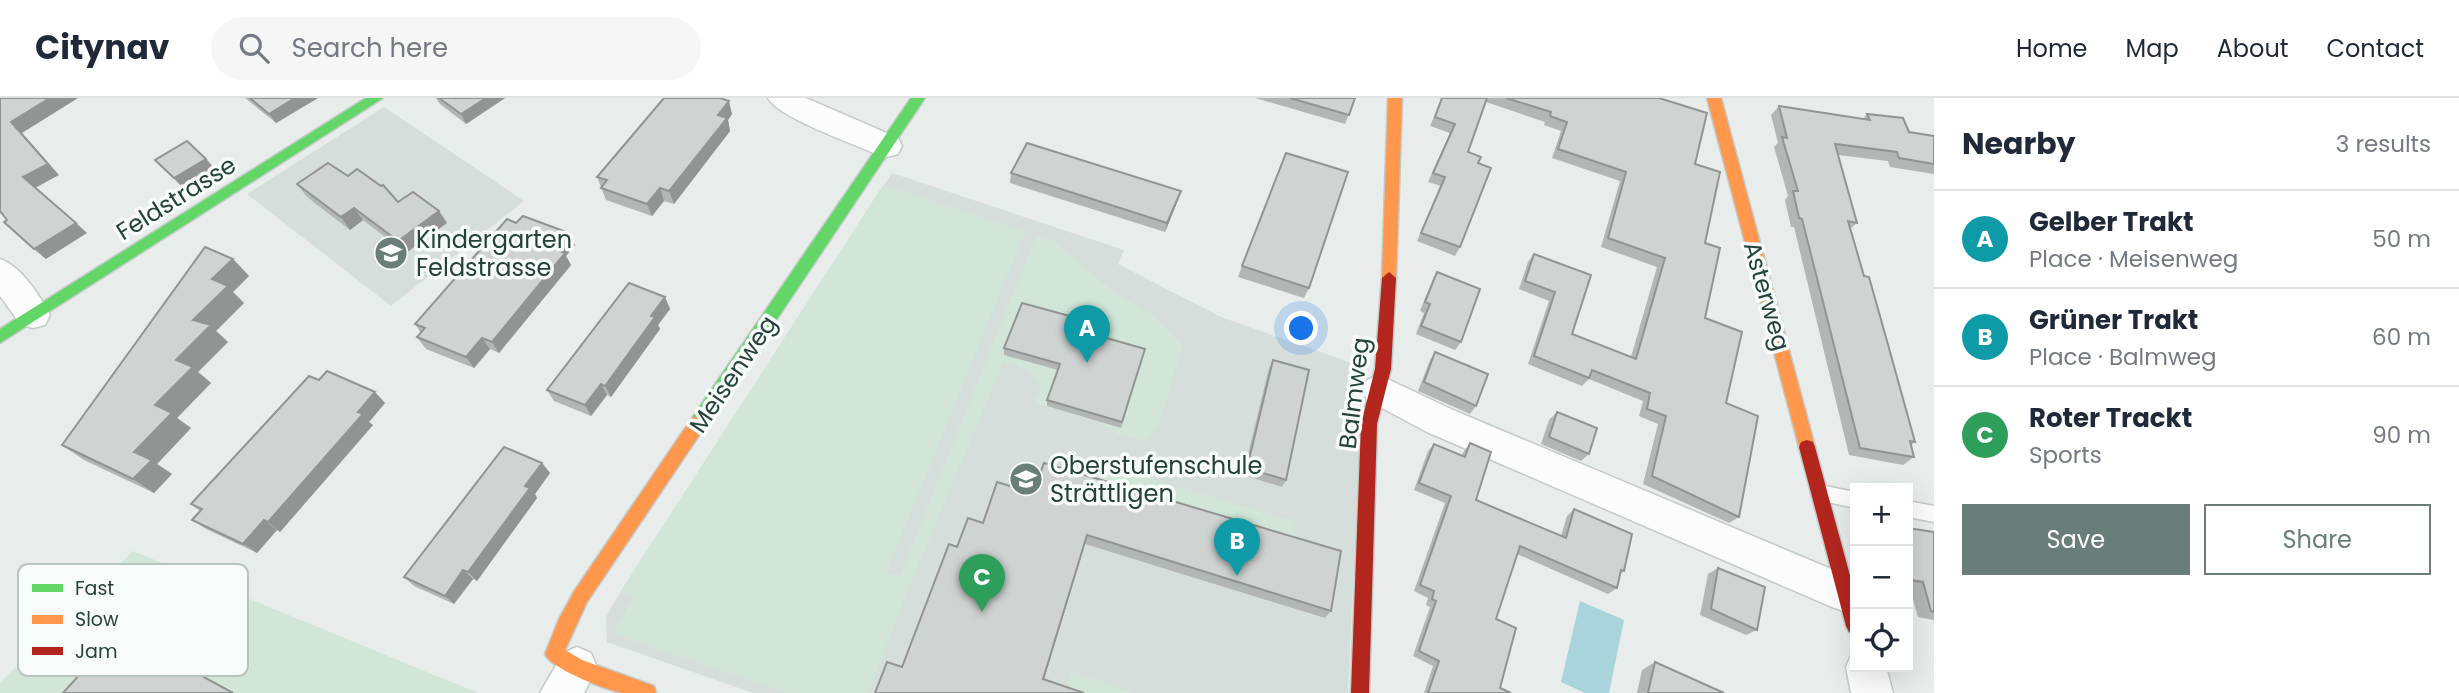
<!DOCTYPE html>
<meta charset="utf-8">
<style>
:root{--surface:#fff;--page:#f6f6f7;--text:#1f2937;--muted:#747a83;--line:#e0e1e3;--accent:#697e78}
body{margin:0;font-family:Poppins,sans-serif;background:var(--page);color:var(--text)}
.controls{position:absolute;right:21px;bottom:21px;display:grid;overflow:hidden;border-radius:0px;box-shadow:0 7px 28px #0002}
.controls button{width:63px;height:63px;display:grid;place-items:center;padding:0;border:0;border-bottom:2px solid var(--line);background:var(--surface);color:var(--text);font:35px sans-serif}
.you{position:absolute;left:1302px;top:231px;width:24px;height:24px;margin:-18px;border:5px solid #fff;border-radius:50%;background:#1a73e8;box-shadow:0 0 0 10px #1a73e833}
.badge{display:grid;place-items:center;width:46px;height:46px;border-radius:50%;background:var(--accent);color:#fff;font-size:23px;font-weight:700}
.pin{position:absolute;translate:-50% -58px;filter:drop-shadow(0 2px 4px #0008)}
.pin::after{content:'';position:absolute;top:37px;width:24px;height:21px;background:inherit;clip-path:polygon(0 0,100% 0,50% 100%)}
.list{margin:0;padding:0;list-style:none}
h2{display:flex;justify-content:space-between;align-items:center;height:91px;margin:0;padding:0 28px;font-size:30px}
h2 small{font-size:23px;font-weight:400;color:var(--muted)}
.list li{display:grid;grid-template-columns:46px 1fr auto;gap:21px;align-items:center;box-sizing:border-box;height:98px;padding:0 28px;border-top:2px solid var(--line)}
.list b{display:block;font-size:26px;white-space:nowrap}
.list p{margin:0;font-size:23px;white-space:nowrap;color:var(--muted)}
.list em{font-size:23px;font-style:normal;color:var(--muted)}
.actions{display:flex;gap:14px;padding:21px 28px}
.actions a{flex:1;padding:16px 0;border:2px solid var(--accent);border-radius:0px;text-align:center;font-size:24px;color:var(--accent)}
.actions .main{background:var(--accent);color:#fff}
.icon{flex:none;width:38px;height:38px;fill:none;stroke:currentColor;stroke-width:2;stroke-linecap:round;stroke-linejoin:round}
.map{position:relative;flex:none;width:1934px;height:595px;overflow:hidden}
header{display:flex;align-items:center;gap:42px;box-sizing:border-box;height:98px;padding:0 35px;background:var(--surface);border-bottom:2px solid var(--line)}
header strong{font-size:33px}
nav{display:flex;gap:38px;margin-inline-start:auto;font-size:24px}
.search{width:490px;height:63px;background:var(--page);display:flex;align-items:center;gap:18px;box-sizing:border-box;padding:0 24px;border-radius:38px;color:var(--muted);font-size:26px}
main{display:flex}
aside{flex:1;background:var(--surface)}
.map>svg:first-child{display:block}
</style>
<header>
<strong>Citynav</strong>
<div class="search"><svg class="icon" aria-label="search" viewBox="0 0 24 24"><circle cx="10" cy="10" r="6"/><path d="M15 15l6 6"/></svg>Search here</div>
<nav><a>Home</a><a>Map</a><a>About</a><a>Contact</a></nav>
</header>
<main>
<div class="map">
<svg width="1934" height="595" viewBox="0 0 1934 595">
<rect width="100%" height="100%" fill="#e8edeb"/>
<g fill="#d6dedb">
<path d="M384,9L524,103L391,208L247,96Z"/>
<path d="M892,75L1124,152L1118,166L1221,219L1363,269L1348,595H753L607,544L606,519L613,506Z"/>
</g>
<g fill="#d1e6d8">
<path d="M883,87L1025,134L886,475L900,478L1036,138L1056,145L1116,196L1153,217L1182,246L1181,254L1158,329L1148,341C1130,342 1112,337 1100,324L1034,304L1041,292C1036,272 1021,269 1003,265L912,482L868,595H787L614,535L633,499L620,494Z"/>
<path d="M1107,368L1296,424L1292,449L1102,392Z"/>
<path d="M133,453L478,595H0V585Z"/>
<path d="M1071,574L1133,595H1040H1063Z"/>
</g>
<path fill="#a9d4db" d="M1580,503L1624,522L1609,595H1585L1561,584Z"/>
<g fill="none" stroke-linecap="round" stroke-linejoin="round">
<defs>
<g id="lane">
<path d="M1820,387L1855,394V410L1813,401L1811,395L1813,389Z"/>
<path d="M1908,403L1934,408V424L1908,419Z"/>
</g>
<g id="street">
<path d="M768,0H806L898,40L902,48L898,56L887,59L876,56C852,45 779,20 768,0Z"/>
<path d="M0,161C21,168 40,198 50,217L45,227L33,230L21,227L0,198Z"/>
<path d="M1379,277L1453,312L1855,481V511L1846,514L1832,509L1427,334L1367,302L1362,292L1367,282Z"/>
<path d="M577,549L591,555L597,569L584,595H540L563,555Z"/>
<path d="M1855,553V569H1886L1893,595H1851L1846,569L1852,555Z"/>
</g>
<g id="fast">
<path d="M366,0H383L0,245V231Z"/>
<path d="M911,0H925L704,330L698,332L692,330L690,325L692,320Z"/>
</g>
<g id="slow">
<path d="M1388,0H1402L1396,180L1389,186L1382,180Z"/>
<path d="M1707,0H1721L1815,349L1813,354L1807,356L1801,354L1799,349Z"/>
<path d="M698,318L704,320L706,325L704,330L587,504L565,552L582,562L654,588L656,595C646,595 633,595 623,595C606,592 551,571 545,556L559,521L575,492L692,320Z"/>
</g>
<g id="jam">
<path d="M1389,174L1396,180L1391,271L1377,326L1369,595H1351L1361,326L1375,271L1382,180Z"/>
<path d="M1807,342L1813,344L1815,349L1855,496V537L1849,534L1846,528L1799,349L1801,344Z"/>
</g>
</defs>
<use href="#lane" stroke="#c5cac8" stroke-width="3"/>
<use href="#street" stroke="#c5cac8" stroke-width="3"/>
<use href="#fast" stroke="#c3cbc8" stroke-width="3"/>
<use href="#slow" stroke="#c3cbc8" stroke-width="3"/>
<use href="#jam" stroke="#c3cbc8" stroke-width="3"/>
<use href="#lane" fill="#fcfcfc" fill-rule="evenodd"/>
<use href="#street" fill="#fcfcfc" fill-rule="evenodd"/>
<use href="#fast" fill="#63d668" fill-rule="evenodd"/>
<use href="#slow" fill="#ff974d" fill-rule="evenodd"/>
<use href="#jam" fill="#b3261e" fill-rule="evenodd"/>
</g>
<g fill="#b2b6b5">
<path d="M245,0H318L276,25Z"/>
<path d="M436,0H505L466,26L440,6Z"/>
<path d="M1255,0H1355L1345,26Z"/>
<path d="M1442,0H1659L1695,66L1705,145V220L1726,305L1739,419L1729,425L1643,386L1658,326L1639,318L1643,303L1589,281L1582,288L1528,266L1549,203L1519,191L1528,164L1534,156L1591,177L1572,236L1631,259L1657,169L1601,149L1620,83L1552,60L1561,33L1544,27L1545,24L1486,4L1468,54L1478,65L1460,149L1455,158L1417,143L1441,88L1428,84L1450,35L1430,28Z"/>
<path d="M1779,8L1863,21L1867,16L1909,34L1934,38V76L1890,69L1888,63L1838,57L1857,125L1850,131L1915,344L1911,347L1914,359L1903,367L1849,357L1794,129H1791L1785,102L1788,98L1774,49L1778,45L1771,17Z"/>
<path d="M732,16L728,22L730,33L674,106L664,103L652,118L606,102L597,79Z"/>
<path d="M206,61L214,70L183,90L155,62Z"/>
<path d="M1011,75L1181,93L1178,102L1165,134L1010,85Z"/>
<path d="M348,78L398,104L439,113L447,125L406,155L363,122L350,132L307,99L297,86Z"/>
<path d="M575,147L566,158L571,167L499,255L490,251L474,270L426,251L417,239L421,235L415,226Z"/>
<path d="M233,161L249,178L233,194L244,205L216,233L228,244L198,274L211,285L177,320L191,330L157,366L172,376L154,395L84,362L62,347Z"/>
<path d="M1242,168L1309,190L1304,200L1238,179Z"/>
<path d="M1437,174L1461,244L1455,252L1416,236L1424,215L1420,213L1432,183Z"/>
<path d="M665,199L670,211L658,227L660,231L611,299L607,297L591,318L554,303L547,292Z"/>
<path d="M1105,234L1103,239L1145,251L1121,330L1047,308V302L1058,272L1004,257V250Z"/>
<path d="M1435,254L1476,308L1470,316L1418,293L1430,262Z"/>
<path d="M1273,262L1286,382L1282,389L1243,377L1269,270Z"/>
<path d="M319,282L385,305L369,324L373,327L280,434L277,432L257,455L206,431L192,422L200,413L191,406Z"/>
<path d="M1557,314L1589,356L1581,363L1541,346L1549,322Z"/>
<path d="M1470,345L1476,402L1561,438L1567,418L1574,411L1624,473L1620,476L1617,490L1608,496L1517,456L1496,521L1500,590L1511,595H1424L1433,568L1413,558L1430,509L1426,507L1428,500L1414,493L1445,405L1414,392L1428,353L1434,346L1462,357L1464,353Z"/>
<path d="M542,365L550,375L535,396L537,400L477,483L473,481L454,506L414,488L404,479Z"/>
<path d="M997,384L1331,513L1325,520L1085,446L902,569L957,449L983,425Z"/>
<path d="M1908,430L1934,434V522L1918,519L1910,491L1908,490Z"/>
<path d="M1718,470L1757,532L1746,537L1700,517L1708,476Z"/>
<path d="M1655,564L1724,595H1637L1642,572Z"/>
</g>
<g fill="#919493">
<path d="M50,0H78L22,35L59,77L35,90L23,79L11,24Z"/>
<path d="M295,0H318L276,25L269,16Z"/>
<path d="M486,0H505L466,26L461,16Z"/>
<path d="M729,3L732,16L728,22L730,33L674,106L669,93L718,17Z"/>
<path d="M206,61L214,70L183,90L174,80Z"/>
<path d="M660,90L664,103L652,118L647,106Z"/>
<path d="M1181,93L1178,102L1165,134L1167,125Z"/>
<path d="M354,110L363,122L350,132L341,119Z"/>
<path d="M439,113L447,125L406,155L398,143Z"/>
<path d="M76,125L87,135L46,161L34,151Z"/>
<path d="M569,135L575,147L566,158L571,167L499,255L492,244L555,151Z"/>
<path d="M233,161L249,178L233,194L244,205L216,233L228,244L198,274L211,285L177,320L191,330L157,366L172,376L154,395L133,381L134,354L212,181Z"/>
<path d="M665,199L670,211L658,227L660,231L611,299L605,288L651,218Z"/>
<path d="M482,240L490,251L474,270L466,259Z"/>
<path d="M601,286L607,297L591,318L585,307Z"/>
<path d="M375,294L385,305L369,324L373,327L280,434L268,424Z"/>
<path d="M542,365L550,375L535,396L537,400L477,483L468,474L525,388Z"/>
<path d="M264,422L277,432L257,455L243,446Z"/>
<path d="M1087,437L1085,446L1042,588L1043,581Z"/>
<path d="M463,472L473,481L454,506L445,498Z"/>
</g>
<g fill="#cfd4d2" stroke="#919493" stroke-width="2">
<path d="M1,0H50L11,24L48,66L23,79L76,125L34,151L4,124L7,122L0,113V1Z"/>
<path d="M250,0H295L269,16Z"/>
<path d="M439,0H486L461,16Z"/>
<path d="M664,0H720L729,3L718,17L727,20L669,93L660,90L647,106L601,90L607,82L597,79Z"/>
<path d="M1290,0H1355L1349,17Z"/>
<path d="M1442,0H1487L1468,54L1481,59L1478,65L1491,70L1460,149L1421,135L1445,79L1433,75L1455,26L1435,19Z"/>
<path d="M1506,0H1659L1707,15L1695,66L1720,74L1705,145L1720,150L1705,220L1742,234L1726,305L1758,318L1739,419L1652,378L1666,318L1647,311L1650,295L1592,272L1589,280L1534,258L1555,194L1525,183L1534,156L1591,177L1572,236L1636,261L1665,160L1608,140L1626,74L1558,51L1567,24L1550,18L1551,14Z"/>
<path d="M1779,8L1870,22L1867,16L1903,20L1909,34L1934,38V66L1899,60L1897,54L1835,46L1857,125L1848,123L1864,178L1869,179L1887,243L1915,344L1910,343L1914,359L1860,350L1802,121L1799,120L1793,93H1798L1782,39L1787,40Z"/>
<path d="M187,43L206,61L174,80L155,62Z"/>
<path d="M1027,45L1181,93L1167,125L1011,75Z"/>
<path d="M1286,55L1348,74L1309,190L1242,168Z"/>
<path d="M328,65L348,78L357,71L381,88L383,87L398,104L413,94L439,113L398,143L354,110L341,119L297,86Z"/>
<path d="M523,118L569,135L555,151L565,155L492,244L482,240L466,259L417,239L425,230L415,226L507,121L516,125Z"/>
<path d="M205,149L233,161L212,181L228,188L193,222L211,227L176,262L193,269L155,307L172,315L134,354L152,362L133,381L62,347Z"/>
<path d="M1437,174L1480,191L1461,244L1421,228L1430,206L1425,204Z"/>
<path d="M629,185L665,199L651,218L655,219L605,288L601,286L585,307L547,292Z"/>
<path d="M1022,205L1106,228L1103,239L1145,251L1122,324L1047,302L1060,266L1004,250Z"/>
<path d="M1435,254L1488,276L1476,308L1424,284Z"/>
<path d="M1273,262L1309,272L1286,382L1247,370Z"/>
<path d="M327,273L375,294L358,314L363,316L268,424L264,422L243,446L192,422L202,411L191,406L309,278L319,282Z"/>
<path d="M1557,314L1597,330L1589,356L1549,339Z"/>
<path d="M1470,345L1491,354L1476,402L1566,440L1574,411L1632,436L1624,473L1621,472L1617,490L1520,448L1496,521L1516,530L1500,590L1511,595H1428L1439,563L1419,553L1436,503L1432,501L1434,493L1420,487L1451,398L1419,385L1434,346L1465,359Z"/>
<path d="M504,349L542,365L525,388L530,390L468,474L463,472L445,498L404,479Z"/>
<path d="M1044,365L1341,453L1331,513L1087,437L1043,581L1084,595H875L887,564L902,569L949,446L957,449L968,420L983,425L997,384L1033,395Z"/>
<path d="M1908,430L1934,434V514L1931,513L1923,484L1911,482L1908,472Z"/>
<path d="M1718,470L1765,489L1757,532L1711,511Z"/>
<path d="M119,533L233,595H63Z"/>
<path d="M1655,564L1724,595H1648Z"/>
</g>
<defs>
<symbol id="school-disc" viewBox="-11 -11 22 22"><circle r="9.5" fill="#697e78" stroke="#f7fbf9"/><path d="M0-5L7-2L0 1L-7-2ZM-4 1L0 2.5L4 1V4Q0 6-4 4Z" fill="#fff"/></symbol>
</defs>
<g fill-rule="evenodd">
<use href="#school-disc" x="372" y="136" width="38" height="38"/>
<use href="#school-disc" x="1007" y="362" width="38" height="38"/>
</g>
<g text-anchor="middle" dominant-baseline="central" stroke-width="7" stroke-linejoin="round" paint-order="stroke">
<g font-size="24" fill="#24423a" stroke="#f7fbf9">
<text transform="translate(176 100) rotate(-32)">Feldstrasse</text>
<text transform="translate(1767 198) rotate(74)">Asterweg</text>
<text transform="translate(733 276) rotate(-56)">Meisenweg</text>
<text transform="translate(1354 295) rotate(-83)">Balmweg</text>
</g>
<g font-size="24" fill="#24423a" stroke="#f7fbf9" text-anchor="start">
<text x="416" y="141">Kindergarten<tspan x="416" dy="28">Feldstrasse</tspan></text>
<text x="1050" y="367">Oberstufenschule<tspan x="1050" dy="28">Strättligen</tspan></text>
</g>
</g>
<rect x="18" y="466" width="230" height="112" rx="10" fill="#f7fbf9" stroke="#b8c4c0" stroke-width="2"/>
<rect x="32" y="486" width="31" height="8" fill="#63d668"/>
<rect x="32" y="517" width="31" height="9" fill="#ff974d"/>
<rect x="32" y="549" width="31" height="8" fill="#b3261e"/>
<g font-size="19" fill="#24423a">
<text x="75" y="497">Fast</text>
<text x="75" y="528">Slow</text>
<text x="75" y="560">Jam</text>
</g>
</svg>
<div class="controls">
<button>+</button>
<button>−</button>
<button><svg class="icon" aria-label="locate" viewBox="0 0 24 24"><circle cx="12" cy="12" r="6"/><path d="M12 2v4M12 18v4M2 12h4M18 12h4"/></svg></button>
</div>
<div class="you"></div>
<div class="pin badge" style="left:1087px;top:265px;background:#0f9aa8">A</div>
<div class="pin badge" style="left:1237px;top:478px;background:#0f9aa8">B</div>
<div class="pin badge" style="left:982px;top:514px;background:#2e9e5b">C</div>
</div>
<aside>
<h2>Nearby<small>3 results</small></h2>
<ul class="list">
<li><span class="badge" style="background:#0f9aa8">A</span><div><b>Gelber Trakt</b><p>Place · Meisenweg</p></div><em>50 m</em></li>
<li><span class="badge" style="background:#0f9aa8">B</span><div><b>Grüner Trakt</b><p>Place · Balmweg</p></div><em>60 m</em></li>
<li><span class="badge" style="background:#2e9e5b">C</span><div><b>Roter Trackt</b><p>Sports</p></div><em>90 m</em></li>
</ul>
<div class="actions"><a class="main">Save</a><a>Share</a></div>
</aside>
</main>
